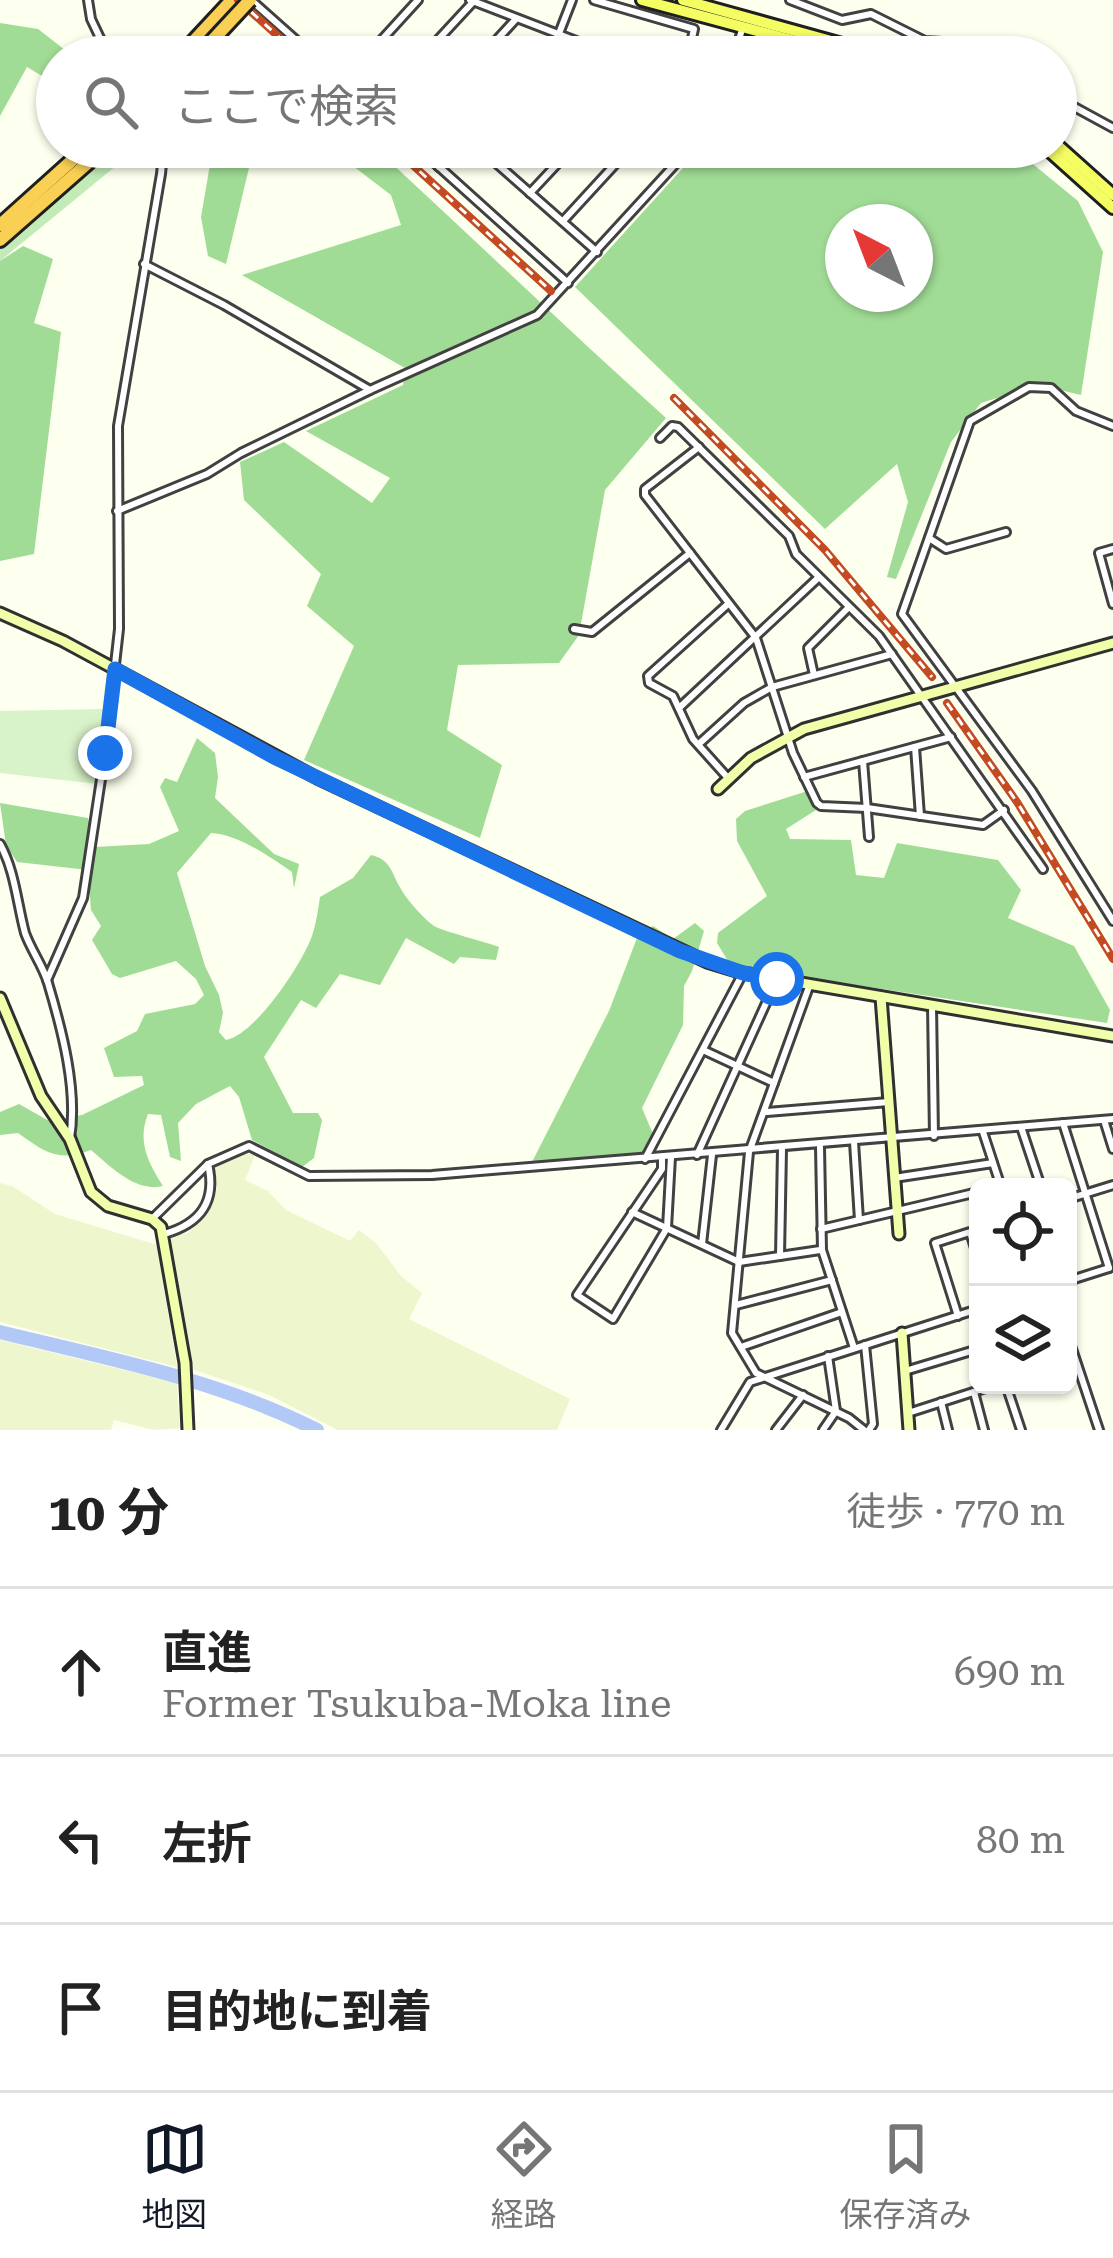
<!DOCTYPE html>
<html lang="ja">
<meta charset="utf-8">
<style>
:root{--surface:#fff;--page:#f2f2f2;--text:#222;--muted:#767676;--line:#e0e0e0;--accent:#111827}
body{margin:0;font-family:"Roboto Serif","Noto Sans JP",serif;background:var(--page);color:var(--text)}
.controls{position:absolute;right:36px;bottom:36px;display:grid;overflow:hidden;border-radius:18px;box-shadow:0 3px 9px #0004}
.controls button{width:108px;height:108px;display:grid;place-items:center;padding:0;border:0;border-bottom:3px solid var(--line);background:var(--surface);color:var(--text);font:60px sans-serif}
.compass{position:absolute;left:825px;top:204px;width:108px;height:108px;border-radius:50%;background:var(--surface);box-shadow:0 3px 9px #0004;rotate:318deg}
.stop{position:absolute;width:36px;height:36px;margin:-27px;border:9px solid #1a73e8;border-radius:50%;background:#fff}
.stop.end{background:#1a73e8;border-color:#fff;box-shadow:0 3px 12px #0008}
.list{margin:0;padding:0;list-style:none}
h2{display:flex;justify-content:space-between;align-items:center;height:156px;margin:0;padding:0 48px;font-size:51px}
h2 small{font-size:39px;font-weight:400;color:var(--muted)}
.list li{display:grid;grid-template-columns:78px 1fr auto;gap:36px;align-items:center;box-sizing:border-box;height:168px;padding:0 48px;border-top:3px solid var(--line)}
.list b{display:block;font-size:45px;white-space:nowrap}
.list p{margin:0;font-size:39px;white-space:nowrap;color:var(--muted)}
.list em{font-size:39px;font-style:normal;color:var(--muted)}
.icon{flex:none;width:66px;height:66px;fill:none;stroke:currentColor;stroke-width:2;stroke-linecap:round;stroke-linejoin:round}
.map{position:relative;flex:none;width:1113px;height:1430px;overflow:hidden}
.search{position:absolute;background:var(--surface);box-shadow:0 3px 9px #0004;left:36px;right:36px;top:36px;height:132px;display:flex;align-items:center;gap:30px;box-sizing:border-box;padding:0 42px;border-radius:66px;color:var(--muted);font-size:45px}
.sheet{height:660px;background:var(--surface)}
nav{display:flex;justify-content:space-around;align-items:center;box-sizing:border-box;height:168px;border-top:3px solid var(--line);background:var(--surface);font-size:33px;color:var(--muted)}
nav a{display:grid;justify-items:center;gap:6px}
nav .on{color:var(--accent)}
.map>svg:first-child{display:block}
</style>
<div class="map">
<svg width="1113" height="1430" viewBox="0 0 1113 1430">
<rect width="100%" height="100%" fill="#fdffef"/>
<g fill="#eef6ce">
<path d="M247,1153L255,1155L245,1180L268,1191L286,1210L350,1241L359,1230L376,1243L401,1276L422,1293L409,1319L570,1399L557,1430H338L267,1394L194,1370L170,1236L188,1233L208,1211L217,1189L214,1168Z"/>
<path d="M0,1183L12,1186L55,1214L157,1245L177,1367L0,1322Z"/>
<path d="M0,1340L177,1383L180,1428L154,1430L114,1420L111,1430H0Z"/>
</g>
<path fill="#c3ebb7" d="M120,147H139L0,261V249Z"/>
<g fill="#a1dc96" fill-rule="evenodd">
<path d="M0,23L38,29L74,57H57V85L27,67L0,116Z"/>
<path d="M213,147H254L226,264L208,256L201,217Z"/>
<path d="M328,147H374C472,237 567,329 666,418L605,490L579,635L559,663L458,665L447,730L502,765L480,838L304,760L354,646L307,606L321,574L244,500L240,462L284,442L372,503L390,478L306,431L403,385L405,368L242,275L401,225L391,195Z"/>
<path d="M702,147H1012L1078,201L1103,252L1081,395L1039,385L981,403L951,442L896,579L887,577L908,502L897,464L825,529L575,287ZM843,222H915V294H843Z"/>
<path d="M23,246L53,259L34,323L61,332L34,554L0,561V261Z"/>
<path d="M197,738L215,753L218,777L215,798L274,854L299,864L294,888L292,872C270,857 238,834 211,833L177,873L205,966L219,995L223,1013L219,1032L226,1040C255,1035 302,964 312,936C316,924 318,910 320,897L353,878L371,855C392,860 391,873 401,889C407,900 424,919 434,926C439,930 486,942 499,947L496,960L460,957L454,964L406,938L380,985L340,974L316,1008L301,1000L264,1057L293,1113H318L322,1120L314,1158L302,1167L252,1140L239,1097L230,1086L196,1104L178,1123L181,1161L170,1157L161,1115L148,1114C137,1141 148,1163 163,1186C136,1193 110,1166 91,1150C58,1162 46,1153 18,1133L0,1135V1112L19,1104L49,1121L82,1115L144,1085L142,1076L114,1077L104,1048L137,1031L145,1014L195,1004L204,995L196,979L176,961L120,978L112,974L92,940L101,926L91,910L88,870L17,862L6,845L0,803L88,818L95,847L149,844L179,831L160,787L165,778L177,782Z"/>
<path d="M817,788L816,810L786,829L790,839L851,840L856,875L884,878L897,843L998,860L1021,890L1008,918L1074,946L1110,1010L1107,1023L769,972L728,961L717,943L718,933L767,896L737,841L736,819L745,811Z"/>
<path d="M695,923L704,931L692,971L684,986L683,1025L642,1108L653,1134L642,1153L532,1162L609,1011L637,938L653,926L673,939Z"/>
</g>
<path fill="#d8f2c9" d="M104,709L98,784L0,773V711Z"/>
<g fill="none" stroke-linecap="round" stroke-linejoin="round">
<path stroke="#b2c9f8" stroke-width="14" d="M0,1332C109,1359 216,1379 317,1430"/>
<defs>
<g id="street">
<path d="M88,0L91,19L109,57"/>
<path d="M251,0L315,57"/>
<path d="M470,0L618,57"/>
<path d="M594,0L694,29L688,57"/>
<path d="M790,0L842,20L871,14L925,41L960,43L988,57"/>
<path d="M230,57L234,52"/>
<path d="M366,57L418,0"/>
<path d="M422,57L473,2"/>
<path d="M481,57L515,20"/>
<path d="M539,57L558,36L572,0"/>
<path d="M734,57L743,26"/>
<path d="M1056,97L1113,128"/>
<path d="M417,147L568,283"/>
<path d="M478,147L597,252"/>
<path d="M662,147L679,161"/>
<path d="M499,165L515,147"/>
<path d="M439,167L457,147"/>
<path d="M530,193L573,147"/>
<path d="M563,221L631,147"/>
<path d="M144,264L224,305L370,390"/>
<path d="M1113,426L1076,411L1051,388L1029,387L970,421L902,614L1032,791L1113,921"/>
<path d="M660,438L672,426L678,427L789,536L796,554L879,636L1043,869"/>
<path d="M699,447L645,489V495L756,638L793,753L817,803L821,806L867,808L983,825L1004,810"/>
<path d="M117,511L207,474L241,453L370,390L537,315L691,147"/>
<path d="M929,538L946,549L1006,532"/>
<path d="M1113,549L1099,553L1113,604"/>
<path d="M728,604L648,676L649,683L673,696L693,739L728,778"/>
<path d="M574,629L592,632L690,553"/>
<path d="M814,675L808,648L848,608"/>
<path d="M679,708L818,578"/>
<path d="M701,742L744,703L772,687L892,654"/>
<path d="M915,747L920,816"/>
<path d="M863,761L869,837"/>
<path d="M804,777L951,737"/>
<path d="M0,844C15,871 17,903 25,933C31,950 43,966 48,983C62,1030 78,1090 70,1139"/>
<path d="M47,980L83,898L105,753L119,629L118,426L161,174L163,154L159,147"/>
<path d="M810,984L749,1152L732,1333L756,1373L849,1418L864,1430"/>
<path d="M932,1005L934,1136"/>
<path d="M703,1050L774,1083"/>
<path d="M767,1112L889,1102"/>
<path d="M1104,1120L1113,1149"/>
<path d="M1063,1123L1109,1268"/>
<path d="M1021,1127L1041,1187"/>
<path d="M983,1132L1001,1187"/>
<path d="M854,1142L859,1220"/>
<path d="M820,1147L822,1250L854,1348"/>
<path d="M697,1155L777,979"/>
<path d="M662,1158V1169L577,1295L613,1319L667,1228L671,1157"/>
<path d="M645,1159L743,973"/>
<path d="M894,1178L993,1163"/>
<path d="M1068,1199L1113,1185"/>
<path d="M632,1212L739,1262L820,1250"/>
<path d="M152,1219L208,1164L249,1146L309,1176L432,1175L1113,1119"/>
<path d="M821,1229L978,1192"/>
<path d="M164,1234C200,1224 217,1202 208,1164"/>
<path d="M702,1244L712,1155"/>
<path d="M780,1256L782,1149"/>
<path d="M1068,1281L1109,1268"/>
<path d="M736,1305L832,1280"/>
<path d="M958,1316L935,1243L970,1232L978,1258"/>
<path d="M1068,1337L1099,1430"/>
<path d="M865,1345L873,1424L869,1430"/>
<path d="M741,1347L842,1312"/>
<path d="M905,1371L978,1349"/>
<path d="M1006,1385L1021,1430"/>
<path d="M974,1392L984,1430"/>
<path d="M941,1402L948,1430"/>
<path d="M908,1413L995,1385"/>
<path d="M721,1430L750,1382L978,1309"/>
<path d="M776,1430L803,1395"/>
<path d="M823,1430L836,1411L828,1356"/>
</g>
<g id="secondary">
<path d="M0,613L63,641L317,778L707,962L743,973L1113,1036"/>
<path d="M718,789L751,758L804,729L1113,643"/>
<path d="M881,997L899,1234"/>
<path d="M0,998L41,1096L70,1139L91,1192L108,1206L152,1219L161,1227L185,1363L188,1430"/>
<path d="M902,1333L909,1430"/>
</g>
<g id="primary">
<path d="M642,0L854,57"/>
<path d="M683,0L889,57"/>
<path d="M1056,144L1113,195"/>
<path d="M1045,147L1113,208"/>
</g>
<g id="highway">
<path d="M179,57L232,0"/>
<path d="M0,225L87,147"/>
<path d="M0,240L106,147"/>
</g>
</defs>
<use href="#street" stroke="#414141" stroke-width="12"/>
<use href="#secondary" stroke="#303030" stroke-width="15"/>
<use href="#primary" stroke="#1f1f1f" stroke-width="16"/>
<use href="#highway" stroke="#1f1f1f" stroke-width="18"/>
<use href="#street" stroke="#fff" stroke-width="6"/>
<use href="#secondary" stroke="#efffaa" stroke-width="9"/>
<use href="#primary" stroke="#f4fd62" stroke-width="10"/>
<use href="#highway" stroke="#f9d053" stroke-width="12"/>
<defs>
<g id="rail">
<path d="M238,0L301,57"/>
<path d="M393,147L551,291"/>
<path d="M674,398L825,550L932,677"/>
<path d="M947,703L1017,802L1113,959"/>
</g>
</defs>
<use href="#rail" stroke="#c34a21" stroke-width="8"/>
<use href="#rail" stroke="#fff" stroke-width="3" stroke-dasharray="9" stroke-linecap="butt"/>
<defs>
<path id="highway-bridge" d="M197,57L250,0"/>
</defs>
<use href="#highway-bridge" stroke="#1f1f1f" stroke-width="18" stroke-linecap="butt"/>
<use href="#highway-bridge" stroke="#f9d053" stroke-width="12"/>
</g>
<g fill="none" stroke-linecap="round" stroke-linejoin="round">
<path stroke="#1a73e8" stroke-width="15" d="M105,753L115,669L274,757L680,951L743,973L777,979"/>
</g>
</svg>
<div class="controls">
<button><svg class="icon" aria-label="locate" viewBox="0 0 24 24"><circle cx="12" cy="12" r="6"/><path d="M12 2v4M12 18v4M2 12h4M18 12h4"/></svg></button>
<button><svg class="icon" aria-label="layers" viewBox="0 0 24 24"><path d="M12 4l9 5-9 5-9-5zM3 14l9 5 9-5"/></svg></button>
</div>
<svg class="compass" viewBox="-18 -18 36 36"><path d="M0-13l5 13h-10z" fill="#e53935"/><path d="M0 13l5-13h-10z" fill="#767676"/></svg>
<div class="stop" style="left:777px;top:979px"></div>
<div class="stop end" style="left:105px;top:753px"></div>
<div class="search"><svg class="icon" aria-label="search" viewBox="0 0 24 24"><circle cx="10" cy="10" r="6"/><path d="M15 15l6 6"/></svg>ここで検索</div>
</div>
<section class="sheet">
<h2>10 分<small>徒歩 · 770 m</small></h2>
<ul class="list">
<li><svg class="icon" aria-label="ahead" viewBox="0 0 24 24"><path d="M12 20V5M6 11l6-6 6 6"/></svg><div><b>直進</b><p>Former Tsukuba-Moka line</p></div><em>690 m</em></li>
<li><svg class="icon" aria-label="left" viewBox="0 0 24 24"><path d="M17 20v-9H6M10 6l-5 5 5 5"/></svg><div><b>左折</b></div><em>80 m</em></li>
<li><svg class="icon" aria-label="arrive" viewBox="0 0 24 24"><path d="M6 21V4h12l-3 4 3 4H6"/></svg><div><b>目的地に到着</b></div></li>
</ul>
</section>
<nav>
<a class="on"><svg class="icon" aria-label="map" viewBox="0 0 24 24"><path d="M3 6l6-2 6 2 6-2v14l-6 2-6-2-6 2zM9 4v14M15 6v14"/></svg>地図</a>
<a><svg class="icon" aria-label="directions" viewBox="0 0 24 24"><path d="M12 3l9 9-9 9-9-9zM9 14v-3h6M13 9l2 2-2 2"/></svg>経路</a>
<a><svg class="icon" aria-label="saved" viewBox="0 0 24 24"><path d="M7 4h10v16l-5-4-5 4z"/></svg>保存済み</a>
</nav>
